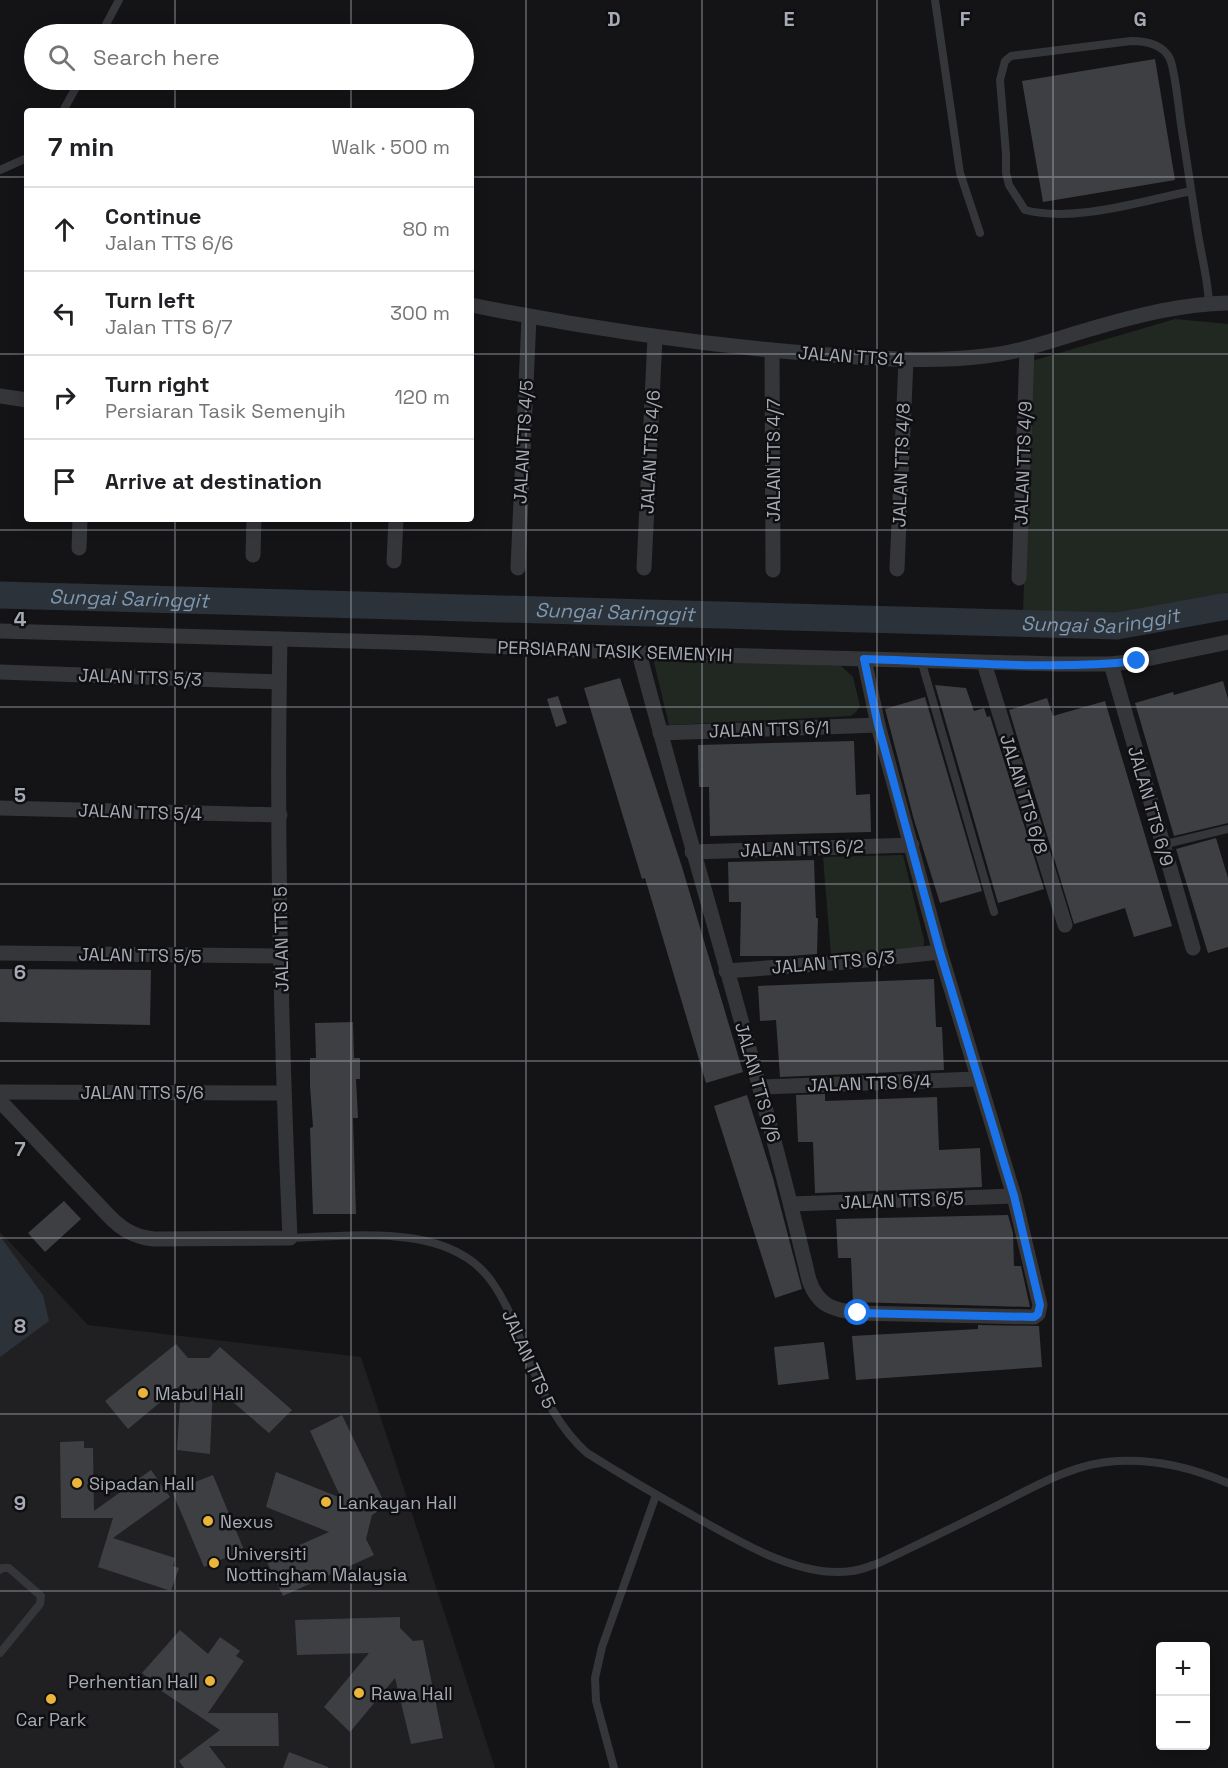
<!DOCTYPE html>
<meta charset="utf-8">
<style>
:root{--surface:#fff;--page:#f2f2f2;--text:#202124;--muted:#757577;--line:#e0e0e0}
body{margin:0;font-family:"Space Grotesk",sans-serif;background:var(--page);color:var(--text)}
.controls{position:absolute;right:18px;bottom:18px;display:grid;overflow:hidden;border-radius:6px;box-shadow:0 3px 15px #0003}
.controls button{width:54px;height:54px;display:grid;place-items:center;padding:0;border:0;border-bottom:2px solid var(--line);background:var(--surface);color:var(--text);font:30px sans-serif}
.stop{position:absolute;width:18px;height:18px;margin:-14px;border:4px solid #1a73e8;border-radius:50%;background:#fff}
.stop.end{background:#1a73e8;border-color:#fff;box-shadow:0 2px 6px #0008}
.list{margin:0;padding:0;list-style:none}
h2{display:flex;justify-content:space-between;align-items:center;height:78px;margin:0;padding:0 24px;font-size:26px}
h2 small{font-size:20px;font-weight:400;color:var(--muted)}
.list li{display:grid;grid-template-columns:39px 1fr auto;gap:18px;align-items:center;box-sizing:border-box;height:84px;padding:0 24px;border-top:2px solid var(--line)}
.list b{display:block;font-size:22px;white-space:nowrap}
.list p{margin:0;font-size:20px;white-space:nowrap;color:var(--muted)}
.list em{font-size:20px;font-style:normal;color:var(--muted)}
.icon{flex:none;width:33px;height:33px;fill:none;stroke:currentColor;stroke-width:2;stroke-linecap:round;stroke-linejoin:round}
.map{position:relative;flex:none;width:1228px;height:1768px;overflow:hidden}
.search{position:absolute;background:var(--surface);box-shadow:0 3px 15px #0003;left:24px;top:24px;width:450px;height:66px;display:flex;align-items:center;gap:15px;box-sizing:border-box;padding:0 21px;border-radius:33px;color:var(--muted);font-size:22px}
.panel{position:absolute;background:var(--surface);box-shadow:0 3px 15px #0003;left:24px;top:108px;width:450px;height:414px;border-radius:6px}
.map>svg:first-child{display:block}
</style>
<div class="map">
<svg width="1228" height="1768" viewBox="0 0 1228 1768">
<rect width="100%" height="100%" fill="#141416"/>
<path fill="#202023" d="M0,1232L88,1325L361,1357L495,1768H0Z"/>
<g fill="#202821">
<path d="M1175,319L1228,324V592L1135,615L1023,613L1032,361Z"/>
<path d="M652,654L841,666L853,677L860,706L856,712L851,716L669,725Z"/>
<path d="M903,855L924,940V945L916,951L831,956L823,857Z"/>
</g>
<path fill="#2b3239" d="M0,1236L43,1295L49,1321L0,1357Z"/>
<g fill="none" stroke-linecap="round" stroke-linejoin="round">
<path stroke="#2b3239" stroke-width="27" id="s1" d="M0,595L1117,626L1228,606"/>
</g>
<g fill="#3e3f43">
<path d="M1155,59L1175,180L1043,202L1022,81Z"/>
<path d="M620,678L682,867L743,1072L706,1083L645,878L642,879L584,688Z"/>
<path d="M1223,681L1228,699V823L1174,836L1135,703L1173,692L1174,695Z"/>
<path d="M935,685L966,688L974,711L984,708L987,717L990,716L1044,889L998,903Z"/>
<path d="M558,696L567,723L556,727L547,699Z"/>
<path d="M925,697L982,891L940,903L914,820L885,709Z"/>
<path d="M1047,698L1053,716L1105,701L1172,926L1134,937L1125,908L1074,924L1009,710Z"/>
<path d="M854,741L856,795L870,794L871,832L710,836L709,787H699L698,745Z"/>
<path d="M1216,838L1228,878V947L1208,953L1176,849Z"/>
<path d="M814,860L816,918H818L817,954L789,956H740L741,902H729L728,862Z"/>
<path d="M0,969L151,970L150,1025L0,1022Z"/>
<path d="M934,979L936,1027H942L944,1070L780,1077L776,1020L760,1021L758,986Z"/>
<path d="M353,1022L354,1058H360V1079H356L358,1118H353L356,1214H313L310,1128L313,1127L310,1086V1058H316L315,1023Z"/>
<path d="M825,1094V1101L937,1097L939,1150L980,1148L982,1187L815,1193L813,1142H798L796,1095Z"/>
<path d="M747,1095L773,1178L802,1289L775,1298L714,1106Z"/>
<path d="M64,1201L81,1219L45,1252L28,1233Z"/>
<path d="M1008,1215L1013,1233L1014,1266H1021L1030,1307L853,1302L851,1258H838L836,1219Z"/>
<path d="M978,1325L1039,1326L1042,1367L856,1380L852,1336L978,1329Z"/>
<path d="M824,1342L829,1379L778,1385L774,1347Z"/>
<path d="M176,1344L188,1358H209L220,1347L292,1410L269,1433L213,1385L210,1454L177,1450L181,1385L128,1429L105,1401Z"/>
<path d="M342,1415L386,1506L372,1515L366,1539L374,1555L283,1596L266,1560L329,1532L266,1507L276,1472L341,1498L310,1431Z"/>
<path d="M84,1441V1448H93L94,1511L151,1470L170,1497L113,1538L175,1558L173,1566L179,1568L171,1591L98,1567L113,1518H61L60,1442Z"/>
<path d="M213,1475L244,1550L204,1567L172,1491Z"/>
<path d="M400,1617V1628L413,1641L423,1640L443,1738L411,1744L395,1678L350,1732L324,1707L369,1653L297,1655L295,1620Z"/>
<path d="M180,1630L208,1654L220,1637L240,1651L236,1656L244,1661L208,1713H278L279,1746H209L226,1768H184L179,1761L220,1730L163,1692L142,1673Z"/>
<path d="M289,1752L328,1767V1768H283Z"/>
</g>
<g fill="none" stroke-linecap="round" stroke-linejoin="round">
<g stroke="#35363a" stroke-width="8">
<path d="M935,0L960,173L980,233"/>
<path d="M101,34L119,0"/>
<path d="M63,111L80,80"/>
<path d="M0,170L27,158"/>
<path d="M1191,191C1142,201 1074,223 1025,210L1009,185L1006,173V154L1000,80L1005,61L1011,56L1131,41C1146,41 1163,44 1170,59C1176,74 1179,114 1182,131C1188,168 1193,204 1199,240C1203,262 1208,282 1209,304"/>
<path d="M921,660L994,912"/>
<path d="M1162,845L1228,829"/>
<path d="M290,1238C354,1236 450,1222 492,1282C509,1306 518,1334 529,1361C544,1396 558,1427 587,1453C622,1475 658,1496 694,1516C738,1541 800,1579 852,1571C861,1570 870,1566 879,1563C917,1545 956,1526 994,1507C1032,1488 1073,1463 1117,1461C1157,1459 1192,1468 1228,1483"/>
<path d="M0,1570L2,1568H9L41,1596L40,1604L0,1653"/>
<path d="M614,1768L596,1701L595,1678L602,1647L656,1495"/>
</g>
<g stroke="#35363a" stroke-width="15">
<path d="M471,305C585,328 701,345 817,354C873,358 929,363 985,356C1023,352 1058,338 1094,328C1138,315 1182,304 1228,303"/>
<path d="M772,350L773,570"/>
<path d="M0,396L27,400"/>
<path d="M79,548L80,519"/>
<path d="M253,555L254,519"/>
<path d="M394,561L396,519"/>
<path d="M518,568L529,317"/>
<path d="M644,568L655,337"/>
<path d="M897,569L906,360"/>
<path d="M1019,578L1027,349"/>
<path d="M0,631L425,643L639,653L1059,664H1111L1137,661L1228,642"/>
<path d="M639,653C694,862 759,1069 809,1280C818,1306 833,1310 858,1313L1034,1317L1038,1314L1040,1305L1014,1196L940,952L878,725L864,659"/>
<path d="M984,663L1065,925"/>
<path d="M1111,664L1193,948"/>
<path d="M0,672L279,682"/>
<path d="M660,733L878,725"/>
<path d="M0,808L280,815"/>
<path d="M692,852L912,845"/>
<path d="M0,953L280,956"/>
<path d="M726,971L846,962L940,952"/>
<path d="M761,1087L977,1079"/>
<path d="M0,1092L283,1093"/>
<path d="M0,1101L107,1214C121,1229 134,1237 154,1239L290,1238C281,1039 276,839 280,639"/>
<path d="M791,1204L1014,1196"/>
</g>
</g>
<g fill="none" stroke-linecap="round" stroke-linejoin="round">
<path stroke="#1a73e8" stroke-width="8" d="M858,1313L1034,1317L1038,1314L1040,1305L1014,1196L940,952L878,725L864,659C953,661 1048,671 1137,661"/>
</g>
<path fill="none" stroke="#a6aab5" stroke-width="1.5" stroke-opacity="0.55" d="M175,0V34M351,0V34M526,0V1768M702,0V1768M877,0V1768M1053,0V1768M175,80V111M351,80V111M0,177H27M471,177H1228M0,354H27M471,354H1228M175,519V1768M351,519V1768M0,530H1228M0,707H1228M0,884H1228M0,1061H1228M0,1238H1228M0,1414H1228M0,1591H1228"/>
<g fill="#eab538" stroke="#0f0f11" stroke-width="2">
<circle cx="143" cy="1393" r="6"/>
<circle cx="77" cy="1483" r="6"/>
<circle cx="326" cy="1502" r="6"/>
<circle cx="208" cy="1521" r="6"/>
<circle cx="214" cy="1563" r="6"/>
<circle cx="210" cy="1681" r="6"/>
<circle cx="359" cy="1693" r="6"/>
<circle cx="51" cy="1699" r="6"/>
</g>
<g text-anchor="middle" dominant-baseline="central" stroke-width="5" stroke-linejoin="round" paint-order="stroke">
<g font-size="18" fill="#a6aab5" stroke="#0f0f11">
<text transform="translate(851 356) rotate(4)">JALAN TTS 4</text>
<text transform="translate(523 442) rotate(-87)">JALAN TTS 4/5</text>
<text transform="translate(650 452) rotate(-87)">JALAN TTS 4/6</text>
<text transform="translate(773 460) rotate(-90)">JALAN TTS 4/7</text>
<text transform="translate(1023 463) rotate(-88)">JALAN TTS 4/9</text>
<text transform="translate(901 465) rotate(-88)">JALAN TTS 4/8</text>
<text transform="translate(615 651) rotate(2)">PERSIARAN TASIK SEMENYIH</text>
<text transform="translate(140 677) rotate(2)">JALAN TTS 5/3</text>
<text transform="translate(769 729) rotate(-2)">JALAN TTS 6/1</text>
<text transform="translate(1024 794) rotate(73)">JALAN TTS 6/8</text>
<text transform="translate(1151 806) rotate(74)">JALAN TTS 6/9</text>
<text transform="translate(140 812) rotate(2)">JALAN TTS 5/4</text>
<text transform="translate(802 848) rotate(-2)">JALAN TTS 6/2</text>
<text transform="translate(281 939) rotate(-91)">JALAN TTS 5</text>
<text transform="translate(140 955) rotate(1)">JALAN TTS 5/5</text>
<text transform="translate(833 962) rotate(-5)">JALAN TTS 6/3</text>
<text transform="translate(758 1082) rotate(74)">JALAN TTS 6/6</text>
<text transform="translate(869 1083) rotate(-2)">JALAN TTS 6/4</text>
<text x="142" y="1092">JALAN TTS 5/6</text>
<text transform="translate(902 1200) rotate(-2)">JALAN TTS 6/5</text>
<text transform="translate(529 1359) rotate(66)">JALAN TTS 5</text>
</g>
<g font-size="18" fill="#a6aab5" stroke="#0f0f11" text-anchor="start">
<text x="155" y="1393">Mabul Hall</text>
<text x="89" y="1483">Sipadan Hall</text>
<text x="338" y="1502">Lankayan Hall</text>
<text x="220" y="1521">Nexus</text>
<text x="226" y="1553">Universiti<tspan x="226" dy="21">Nottingham Malaysia</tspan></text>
<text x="198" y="1681" text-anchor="end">Perhentian Hall</text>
<text x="371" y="1693">Rawa Hall</text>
<text x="51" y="1719" text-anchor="middle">Car Park</text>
</g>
<g font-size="20" font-style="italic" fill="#7f97af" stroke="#0f0f11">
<text stroke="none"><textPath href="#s1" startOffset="129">Sungai Saringgit</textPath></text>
<text stroke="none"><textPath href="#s1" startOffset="615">Sungai Saringgit</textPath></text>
<text stroke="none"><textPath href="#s1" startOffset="1101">Sungai Saringgit</textPath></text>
</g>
</g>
<g font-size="20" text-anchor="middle" font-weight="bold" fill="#a6aab5" stroke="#0f0f11" stroke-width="5" stroke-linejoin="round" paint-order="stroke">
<text x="614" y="26">D</text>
<text x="789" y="26">E</text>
<text x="965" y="26">F</text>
<text x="1140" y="26">G</text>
<text x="20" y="626">4</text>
<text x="20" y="802">5</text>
<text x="20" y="979">6</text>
<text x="20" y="1156">7</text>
<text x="20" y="1333">8</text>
<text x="20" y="1510">9</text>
</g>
</svg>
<div class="controls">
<button>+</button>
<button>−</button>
</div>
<div class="stop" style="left:858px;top:1313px"></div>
<div class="stop end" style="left:1137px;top:661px"></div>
<div class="search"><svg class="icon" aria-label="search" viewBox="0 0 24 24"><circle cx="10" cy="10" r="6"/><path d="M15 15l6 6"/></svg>Search here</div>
<section class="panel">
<h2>7 min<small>Walk · 500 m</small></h2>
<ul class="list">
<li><svg class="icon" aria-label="ahead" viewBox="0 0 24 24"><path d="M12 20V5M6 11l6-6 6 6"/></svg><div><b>Continue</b><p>Jalan TTS 6/6</p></div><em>80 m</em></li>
<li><svg class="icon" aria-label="left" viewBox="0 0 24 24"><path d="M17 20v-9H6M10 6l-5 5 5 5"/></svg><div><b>Turn left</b><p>Jalan TTS 6/7</p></div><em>300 m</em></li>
<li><svg class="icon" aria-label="right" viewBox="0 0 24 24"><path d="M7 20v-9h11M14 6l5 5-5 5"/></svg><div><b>Turn right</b><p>Persiaran Tasik Semenyih</p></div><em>120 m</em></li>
<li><svg class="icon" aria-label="arrive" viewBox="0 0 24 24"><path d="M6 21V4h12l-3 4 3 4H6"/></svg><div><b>Arrive at destination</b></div></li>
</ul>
</section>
</div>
